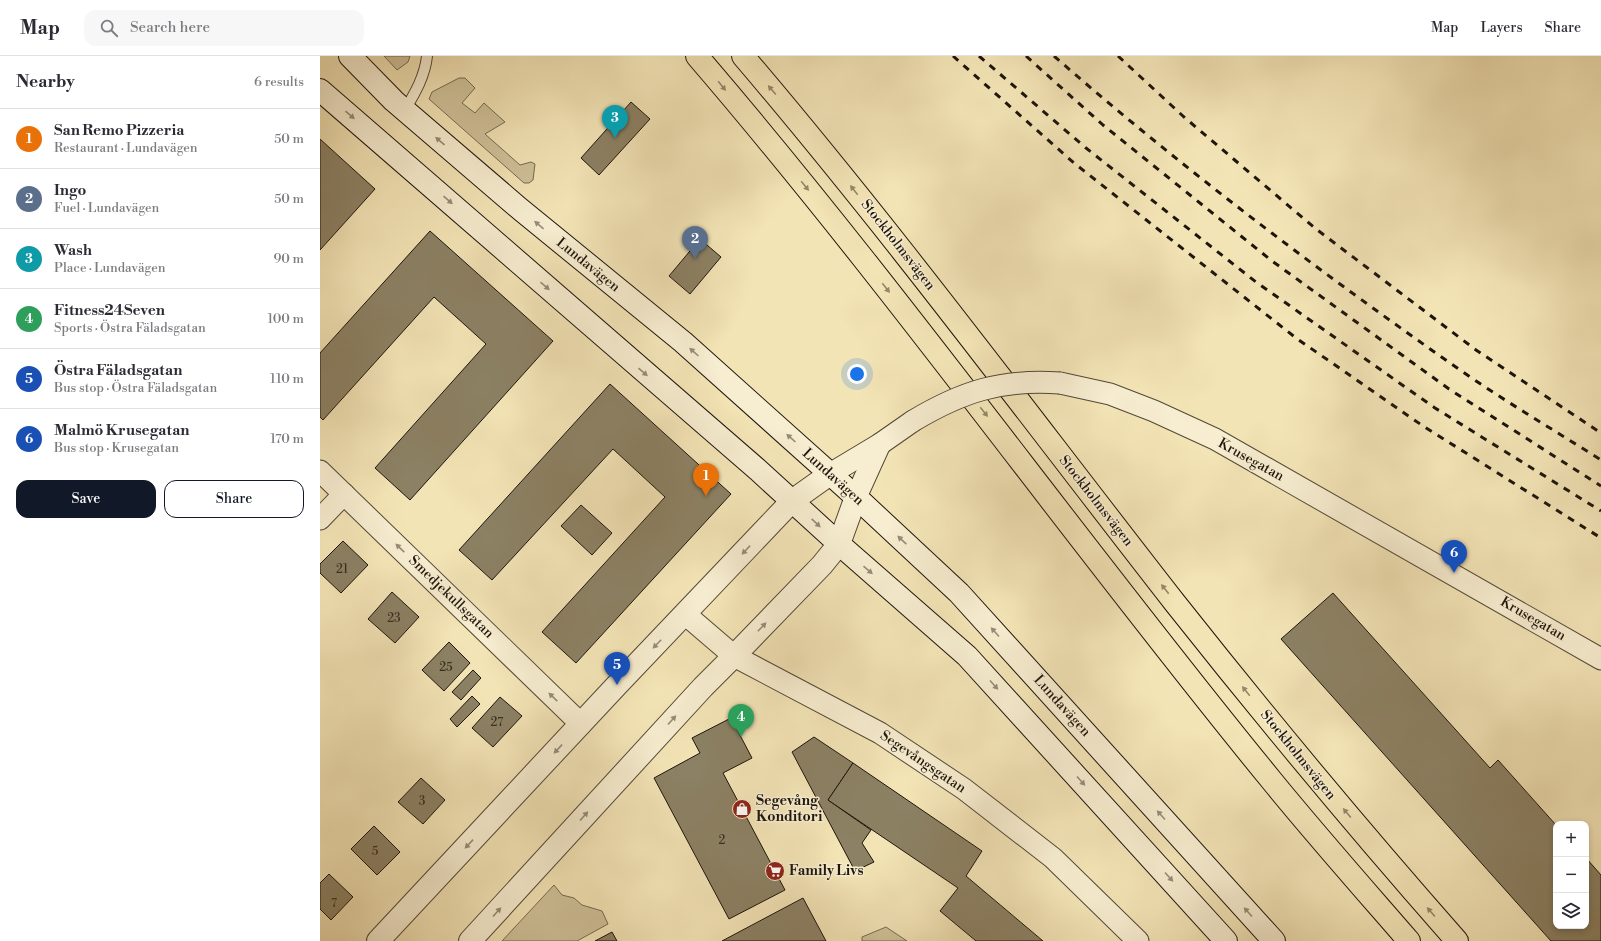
<!DOCTYPE html>
<meta charset="utf-8">
<style>
:root{--surface:#fff;--page:#f7f7f7;--text:#2b2b33;--muted:#7c7c81;--line:#e1e1e2;--accent:#111827}
body{margin:0;font-family:"Libre Bodoni",serif;background:var(--page);color:var(--text)}
.controls{position:absolute;right:12px;bottom:12px;display:grid;overflow:hidden;border-radius:8px;box-shadow:0 2px 6px #0003}
.controls button{width:36px;height:36px;display:grid;place-items:center;padding:0;border:0;border-bottom:1px solid var(--line);background:var(--surface);color:var(--text);font:20px sans-serif}
.you{position:absolute;left:537px;top:318px;width:14px;height:14px;margin:-10px;border:3px solid #fff;border-radius:50%;background:#1a73e8;box-shadow:0 0 0 6px #1a73e833}
.badge{display:grid;place-items:center;width:26px;height:26px;border-radius:50%;background:var(--accent);color:#fff;font-size:13px;font-weight:700}
.pin{position:absolute;translate:-50% -33px;filter:drop-shadow(0 1px 2px #0008)}
.pin::after{content:'';position:absolute;top:21px;width:14px;height:12px;background:inherit;clip-path:polygon(0 0,100% 0,50% 100%)}
.list{margin:0;padding:0;list-style:none}
h2{display:flex;justify-content:space-between;align-items:center;height:52px;margin:0;padding:0 16px;font-size:17px}
h2 small{font-size:13px;font-weight:400;color:var(--muted)}
.list li{display:grid;grid-template-columns:26px 1fr auto;gap:12px;align-items:center;box-sizing:border-box;height:60px;padding:0 16px;border-top:1px solid var(--line)}
.list b{display:block;font-size:15px;white-space:nowrap}
.list p{margin:0;font-size:13px;white-space:nowrap;color:var(--muted)}
.list em{font-size:13px;font-style:normal;color:var(--muted)}
.actions{display:flex;gap:8px;padding:12px 16px}
.actions a{flex:1;padding:9px 0;border:1px solid var(--accent);border-radius:12px;text-align:center;font-size:14px;color:var(--accent)}
.actions .main{background:var(--accent);color:#fff}
.icon{flex:none;width:22px;height:22px;fill:none;stroke:currentColor;stroke-width:2;stroke-linecap:round;stroke-linejoin:round}
.map{position:relative;flex:none;width:1281px;height:885px;overflow:hidden}
header{display:flex;align-items:center;gap:24px;box-sizing:border-box;height:56px;padding:0 20px;background:var(--surface);border-bottom:1px solid var(--line)}
header strong{font-size:19px}
nav{display:flex;gap:22px;margin-inline-start:auto;font-size:14px}
.search{width:280px;height:36px;background:var(--page);display:flex;align-items:center;gap:10px;box-sizing:border-box;padding:0 14px;border-radius:12px;color:var(--muted);font-size:15px}
main{display:flex}
aside{flex:1;background:var(--surface)}
.map>svg:first-child{display:block}
</style>
<header>
<strong>Map</strong>
<div class="search"><svg class="icon" aria-label="search" viewBox="0 0 24 24"><circle cx="10" cy="10" r="6"/><path d="M15 15l6 6"/></svg>Search here</div>
<nav><a>Map</a><a>Layers</a><a>Share</a></nav>
</header>
<main>
<aside>
<h2>Nearby<small>6 results</small></h2>
<ul class="list">
<li><span class="badge" style="background:#e8710a">1</span><div><b>San Remo Pizzeria</b><p>Restaurant · Lundavägen</p></div><em>50 m</em></li>
<li><span class="badge" style="background:#5c6f8a">2</span><div><b>Ingo</b><p>Fuel · Lundavägen</p></div><em>50 m</em></li>
<li><span class="badge" style="background:#0f9aa8">3</span><div><b>Wash</b><p>Place · Lundavägen</p></div><em>90 m</em></li>
<li><span class="badge" style="background:#2e9e5b">4</span><div><b>Fitness24Seven</b><p>Sports · Östra Fäladsgatan</p></div><em>100 m</em></li>
<li><span class="badge" style="background:#1a4fb4">5</span><div><b>Östra Fäladsgatan</b><p>Bus stop · Östra Fäladsgatan</p></div><em>110 m</em></li>
<li><span class="badge" style="background:#1a4fb4">6</span><div><b>Malmö Krusegatan</b><p>Bus stop · Krusegatan</p></div><em>170 m</em></li>
</ul>
<div class="actions"><a class="main">Save</a><a>Share</a></div>
</aside>
<div class="map">
<svg width="1281" height="885" viewBox="0 0 1281 885">
<rect width="100%" height="100%" fill="#f3e4b6"/>
<filter id="stains"><feTurbulence type="fractalNoise" baseFrequency=".005" numOctaves="4"/><feColorMatrix values="0 0 0 0 .2 0 0 0 0 .09 0 0 0 0 .02 0 0 0 .5 -.17"/></filter>
<radialGradient id="worn" r=".72"><stop offset=".6" stop-color="#630" stop-opacity="0"/><stop offset="1" stop-color="#630" stop-opacity=".3"/></radialGradient>
<g fill="#cfc199" stroke="#766b52">
<path d="M64,0H90L88,6L77,14Z"/>
<path d="M139,22H145L155,32L142,47L155,57L164,47L185,66L165,78L200,109L211,106L215,108L213,124L209,127H204L109,43L112,36Z"/>
<path d="M234,829L242,839L254,842L262,849L282,855L288,868L257,885H182Z"/>
<path d="M566,871L587,885H542V881Z"/>
</g>
<g fill="#8c8164" stroke="#1d150c">
<path d="M311,46L330,63L279,119L261,102Z"/>
<path d="M0,83L55,133L0,194Z"/>
<path d="M110,175L233,285L90,444L55,412L166,288L114,241L3,364L0,361V297Z"/>
<path d="M380,183L401,201L370,238L349,220Z"/>
<path d="M290,328L411,438L256,607L222,576L345,441L293,393L172,524L139,494Z"/>
<path d="M261,449L292,477L272,499L241,470Z"/>
<path d="M23,485L48,509L21,537L0,517V508Z"/>
<path d="M72,536L99,561L75,587L48,563Z"/>
<path d="M1013,537L1170,712L1178,704L1236,769V870H1266V802L1281,819V885H1231L961,583Z"/>
<path d="M129,586L150,607L124,635L102,614Z"/>
<path d="M153,614L161,622L141,644L132,636Z"/>
<path d="M152,640L160,648L137,671L130,663Z"/>
<path d="M180,641L202,660L173,691L152,672Z"/>
<path d="M411,662L432,702L403,717L465,834L409,863L334,722L380,697L372,682Z"/>
<path d="M494,681L533,707L508,744L551,774L542,787L554,806L535,815L472,696Z"/>
<path d="M533,707L662,795L646,820L723,885H656L620,855L638,832L508,744Z"/>
<path d="M101,722L125,744L103,768L78,746Z"/>
<path d="M54,770L80,796L57,819L31,793Z"/>
<path d="M9,818L33,841L11,864L0,853V827Z"/>
<path d="M483,842L506,885H402L449,860Z"/>
<path d="M292,876L297,885H275Z"/>
</g>
<g fill="none" stroke-linecap="round" stroke-linejoin="round">
<defs>
<path id="service" d="M85,54C95,37 105,20 107,0"/>
<g id="minor">
<path d="M740,327L790,338L834,355L895,383L1281,603"/>
<path d="M0,415L261,668"/>
<path d="M510,418L560,388L593,365"/>
<path d="M536,441L560,388"/>
<path d="M0,463L24,438"/>
<path d="M365,558L414,600L560,677L644,733L733,802L818,885"/>
</g>
<g id="tertiary">
<path d="M58,885L297,629L472,445L510,418"/>
<path d="M150,885L383,631L414,600L502,509L519,488L536,441"/>
</g>
<g id="secondary">
<path d="M30,0L74,45L200,153L363,286L536,441L639,537L954,885"/>
<path d="M0,34L438,414L519,488L647,600L906,885"/>
</g>
<g id="motorway">
<path d="M377,0C578,234 756,486 952,725C996,779 1043,832 1089,885"/>
<path d="M423,0C574,177 712,364 855,547C946,662 1040,775 1137,885"/>
</g>
</defs>
<use href="#service" stroke="#524936" stroke-width="12"/>
<use href="#minor" stroke="#524936" stroke-width="23"/>
<use href="#tertiary" stroke="#524936" stroke-width="24"/>
<use href="#secondary" stroke="#1d150c" stroke-width="24"/>
<use href="#motorway" stroke="#1d150c" stroke-width="24"/>
<use href="#service" stroke="#f7edd0" stroke-width="10"/>
<use href="#minor" stroke="#f7edd0" stroke-width="21"/>
<use href="#tertiary" stroke="#f7edd0" stroke-width="22"/>
<use href="#secondary" stroke="#f7edd0" stroke-width="22"/>
<use href="#motorway" stroke="#f3e4b6" stroke-width="22"/>
<g stroke="#1d150c" stroke-width="3" stroke-dasharray="7 7" stroke-linecap="butt">
<path d="M633,0L754,107L976,282L1103,370L1281,482"/>
<path d="M659,0L766,92L936,226L1115,352L1281,455"/>
<path d="M706,0L783,69L952,205L1129,333L1281,430"/>
<path d="M734,0C863,113 1000,216 1140,314C1186,346 1234,374 1281,404"/>
<path d="M798,0L864,61L996,173L1156,294L1281,377"/>
</g>
<defs>
<path id="minor-bridge" d="M593,365C643,335 682,323 740,327"/>
</defs>
<use href="#minor-bridge" stroke="#524936" stroke-width="23" stroke-linecap="butt"/>
<use href="#minor-bridge" stroke="#f7edd0" stroke-width="21"/>
</g>
<defs><path id="oneway-solid" d="M-6-.8H1V-3.2L6.5 0L1 3.2V.8H-6Z"/></defs>
<g fill="#93876a">
<use href="#oneway-solid" transform="translate(402 30) rotate(51)"/>
<use href="#oneway-solid" transform="translate(452 34) rotate(-130)"/>
<use href="#oneway-solid" transform="translate(485 130) rotate(51)"/>
<use href="#oneway-solid" transform="translate(534 134) rotate(-128)"/>
<use href="#oneway-solid" transform="translate(566 232) rotate(52)"/>
<use href="#oneway-solid" transform="translate(664 356) rotate(52)"/>
<use href="#oneway-solid" transform="translate(845 533) rotate(-128)"/>
<use href="#oneway-solid" transform="translate(926 635) rotate(-129)"/>
<use href="#oneway-solid" transform="translate(1027 757) rotate(-130)"/>
<use href="#oneway-solid" transform="translate(1111 856) rotate(-131)"/>
</g>
<g fill="#958c78">
<use href="#oneway-solid" transform="translate(30 59) rotate(41)"/>
<use href="#oneway-solid" transform="translate(120 85) rotate(-139)"/>
<use href="#oneway-solid" transform="translate(128 144) rotate(41)"/>
<use href="#oneway-solid" transform="translate(219 169) rotate(-140)"/>
<use href="#oneway-solid" transform="translate(225 230) rotate(41)"/>
<use href="#oneway-solid" transform="translate(374 296) rotate(-138)"/>
<use href="#oneway-solid" transform="translate(323 316) rotate(41)"/>
<use href="#oneway-solid" transform="translate(471 382) rotate(-138)"/>
<use href="#oneway-solid" transform="translate(496 467) rotate(43)"/>
<use href="#oneway-solid" transform="translate(582 484) rotate(-137)"/>
<use href="#oneway-solid" transform="translate(80 492) rotate(-136)"/>
<use href="#oneway-solid" transform="translate(426 494) rotate(133)"/>
<use href="#oneway-solid" transform="translate(548 514) rotate(41)"/>
<use href="#oneway-solid" transform="translate(442 571) rotate(-46)"/>
<use href="#oneway-solid" transform="translate(675 576) rotate(-132)"/>
<use href="#oneway-solid" transform="translate(337 588) rotate(134)"/>
<use href="#oneway-solid" transform="translate(674 629) rotate(48)"/>
<use href="#oneway-solid" transform="translate(233 641) rotate(-136)"/>
<use href="#oneway-solid" transform="translate(352 664) rotate(-48)"/>
<use href="#oneway-solid" transform="translate(238 693) rotate(133)"/>
<use href="#oneway-solid" transform="translate(761 725) rotate(48)"/>
<use href="#oneway-solid" transform="translate(841 759) rotate(-132)"/>
<use href="#oneway-solid" transform="translate(264 760) rotate(-48)"/>
<use href="#oneway-solid" transform="translate(149 788) rotate(133)"/>
<use href="#oneway-solid" transform="translate(849 821) rotate(48)"/>
<use href="#oneway-solid" transform="translate(177 856) rotate(-48)"/>
<use href="#oneway-solid" transform="translate(928 856) rotate(-132)"/>
</g>
<defs>
<symbol id="shop-disc" viewBox="-11 -11 22 22"><circle r="9.5" fill="#8f2418" stroke="#f7edd0"/><path d="M-5-2.5h2.3a2.7 3.5 0 0 1 5.4 0H5L5.5 6h-11ZM-1.5-2.5h3a1.5 2.3 0 0 0-3 0Z" fill="#fff"/></symbol>
<symbol id="supermarket-disc" viewBox="-11 -11 22 22"><circle r="9.5" fill="#8f2418" stroke="#f7edd0"/><path d="M-6-5.5h2.5l.6 2H6L4.5 2H-2.5L-4.4-4H-6ZM-1.5 3.2a1.3 1.3 0 1 0 .1 0ZM3 3.2a1.3 1.3 0 1 0 .1 0Z" fill="#fff"/></symbol>
</defs>
<g fill-rule="evenodd">
<use href="#shop-disc" x="411" y="742" width="22" height="22"/>
<use href="#supermarket-disc" x="444" y="804" width="22" height="22"/>
</g>
<g text-anchor="middle" dominant-baseline="central" stroke-width="3" stroke-linejoin="round" paint-order="stroke">
<g font-size="12" fill="#393022">
<text x="22" y="513">21</text>
<text x="74" y="562">23</text>
<text x="126" y="611">25</text>
<text x="177" y="666">27</text>
<text x="102" y="745">3</text>
<text x="402" y="784">2</text>
<text x="55" y="795">5</text>
<text x="14" y="847">7</text>
</g>
<g font-size="14" fill="#1d150c" stroke="#f7edd0">
<text transform="translate(578 189) rotate(52)">Stockholmsvägen</text>
<text transform="translate(268 209) rotate(39)">Lundavägen</text>
<text transform="translate(931 404) rotate(29)">Krusegatan</text>
<text transform="translate(513 421) rotate(42)">Lundavägen</text>
<text transform="translate(776 445) rotate(52)">Stockholmsvägen</text>
<text transform="translate(131 541) rotate(44)">Smedjekullsgatan</text>
<text transform="translate(1213 563) rotate(30)">Krusegatan</text>
<text transform="translate(742 650) rotate(48)">Lundavägen</text>
<text transform="translate(978 699) rotate(51)">Stockholmsvägen</text>
<text transform="translate(603 706) rotate(34)">Segevångsgatan</text>
</g>
<g font-size="14" font-weight="bold" fill="#1d150c" stroke="#f7edd0" text-anchor="start">
<text x="436" y="745">Segevång<tspan x="436" dy="16">Konditori</tspan></text>
<text x="469" y="815">Family Livs</text>
</g>
</g>
<rect width="100%" height="100%" filter="url(#stains)"/>
<rect width="100%" height="100%" fill="url(#worn)"/>
</svg>
<div class="controls">
<button>+</button>
<button>−</button>
<button><svg class="icon" aria-label="layers" viewBox="0 0 24 24"><path d="M12 4l9 5-9 5-9-5zM3 14l9 5 9-5"/></svg></button>
</div>
<div class="you"></div>
<div class="pin badge" style="left:386px;top:440px;background:#e8710a">1</div>
<div class="pin badge" style="left:375px;top:203px;background:#5c6f8a">2</div>
<div class="pin badge" style="left:295px;top:82px;background:#0f9aa8">3</div>
<div class="pin badge" style="left:421px;top:681px;background:#2e9e5b">4</div>
<div class="pin badge" style="left:297px;top:629px;background:#1a4fb4">5</div>
<div class="pin badge" style="left:1134px;top:517px;background:#1a4fb4">6</div>
</div>
</main>
